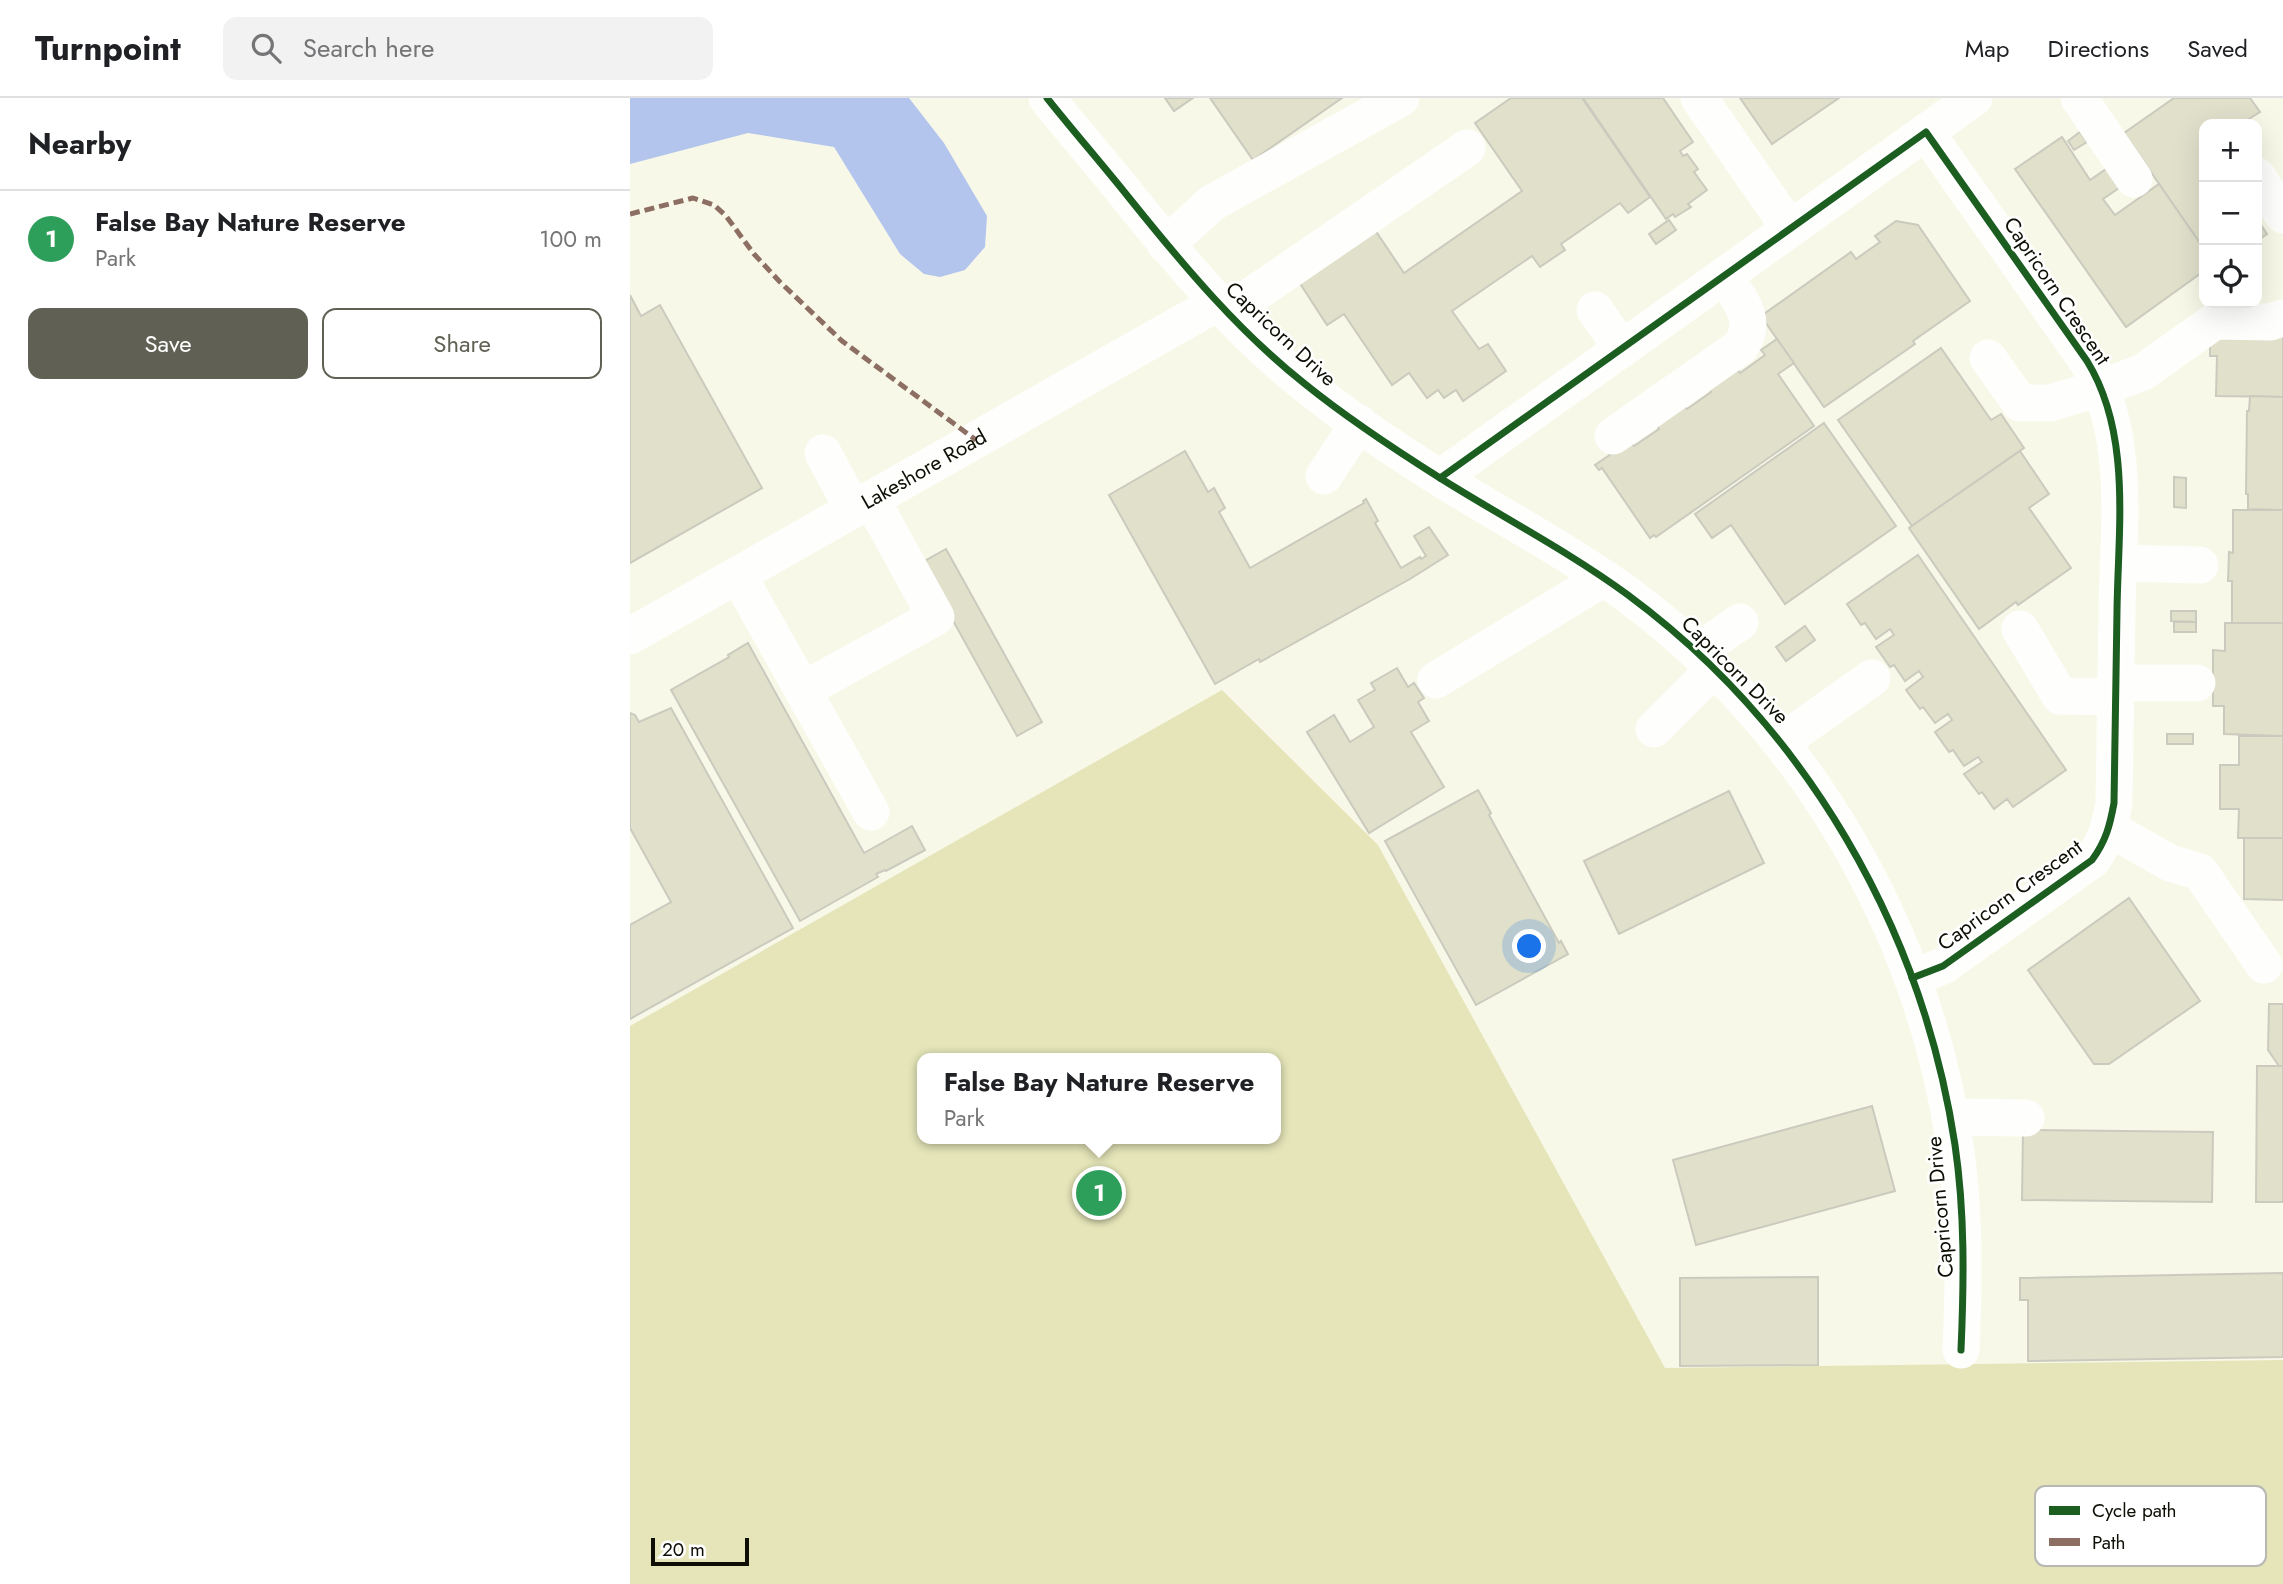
<!DOCTYPE html>
<meta charset="utf-8">
<style>
:root{--surface:#fff;--page:#f2f2f2;--text:#202124;--muted:#757577;--line:#e0e0e0;--accent:#606054}
body{margin:0;font-family:Jost,sans-serif;background:var(--page);color:var(--text)}
.controls{position:absolute;right:21px;top:21px;display:grid;overflow:hidden;border-radius:14px;box-shadow:0 7px 28px #0002}
.controls button{width:63px;height:63px;display:grid;place-items:center;padding:0;border:0;border-bottom:2px solid var(--line);background:var(--surface);color:var(--text);font:35px sans-serif}
.scale{position:absolute;left:21px;bottom:18px;width:98px;box-sizing:border-box;padding-left:7px;border:4px solid #0e0e05;border-top:0;font-size:19px;line-height:24px;white-space:nowrap;color:#0e0e05;-webkit-text-stroke:5px #fff;paint-order:stroke}
.you{position:absolute;left:900px;top:849px;width:24px;height:24px;margin:-18px;border:5px solid #fff;border-radius:50%;background:#1a73e8;box-shadow:0 0 0 10px #1a73e833}
.badge{display:grid;place-items:center;width:46px;height:46px;border-radius:50%;background:var(--accent);color:#fff;font-size:23px;font-weight:700}
.pin{position:absolute;translate:-50% -50%;border:4px solid #fff;box-shadow:0 2px 7px #0006}
.popup{position:absolute;left:287px;top:955px;width:364px;height:91px;box-sizing:border-box;display:grid;place-content:center;border-radius:14px;background:var(--surface);filter:drop-shadow(0 2px 5px #0005);font-size:23px;white-space:nowrap;color:var(--muted)}
.popup b{font-size:26px;color:var(--text)}
.popup::after{content:'';position:absolute;left:50%;top:100%;margin-left:-14px;border:14px solid transparent;border-top-color:var(--surface)}
.list{margin:0;padding:0;list-style:none}
h2{display:flex;justify-content:space-between;align-items:center;height:91px;margin:0;padding:0 28px;font-size:30px}
h2 small{font-size:23px;font-weight:400;color:var(--muted)}
.list li{display:grid;grid-template-columns:46px 1fr auto;gap:21px;align-items:center;box-sizing:border-box;height:98px;padding:0 28px;border-top:2px solid var(--line)}
.list b{display:block;font-size:26px;white-space:nowrap}
.list p{margin:0;font-size:23px;white-space:nowrap;color:var(--muted)}
.list em{font-size:23px;font-style:normal;color:var(--muted)}
.actions{display:flex;gap:14px;padding:21px 28px}
.actions a{flex:1;padding:16px 0;border:2px solid var(--accent);border-radius:14px;text-align:center;font-size:24px;color:var(--accent)}
.actions .main{background:var(--accent);color:#fff}
.icon{flex:none;width:38px;height:38px;fill:none;stroke:currentColor;stroke-width:2;stroke-linecap:round;stroke-linejoin:round}
.map{position:relative;flex:none;width:1653px;height:1486px;overflow:hidden}
header{display:flex;align-items:center;gap:42px;box-sizing:border-box;height:98px;padding:0 35px;background:var(--surface);border-bottom:2px solid var(--line)}
header strong{font-size:33px}
nav{display:flex;gap:38px;margin-inline-start:auto;font-size:24px}
.search{width:490px;height:63px;background:var(--page);display:flex;align-items:center;gap:18px;box-sizing:border-box;padding:0 24px;border-radius:14px;color:var(--muted);font-size:26px}
main{display:flex}
aside{flex:1;background:var(--surface)}
.map>svg:first-child{display:block}
</style>
<header>
<strong>Turnpoint</strong>
<div class="search"><svg class="icon" aria-label="search" viewBox="0 0 24 24"><circle cx="10" cy="10" r="6"/><path d="M15 15l6 6"/></svg>Search here</div>
<nav><a>Map</a><a>Directions</a><a>Saved</a></nav>
</header>
<main>
<aside>
<h2>Nearby<small></small></h2>
<ul class="list">
<li><span class="badge" style="background:#2e9e5b">1</span><div><b>False Bay Nature Reserve</b><p>Park</p></div><em>100 m</em></li>
</ul>
<div class="actions"><a class="main">Save</a><a>Share</a></div>
</aside>
<div class="map">
<svg width="1653" height="1486" viewBox="0 0 1653 1486">
<rect width="100%" height="100%" fill="#f8f8e8"/>
<path fill="#e5e5b9" fill-rule="evenodd" d="M592,592L748,747L1035,1270L1653,1262V1486H0V928ZM292,960H646V1041H292Z"/>
<path fill="#b3c5ed" d="M0,0H279L314,45L357,118L355,149L335,172L310,179L294,176L270,156L204,49L118,35L0,66Z"/>
<g fill="#e0e0cb" stroke="#cacbbe" stroke-width="2">
<path d="M535,0H563L544,13Z"/>
<path d="M580,0H712L623,62Z"/>
<path d="M881,0H952L1020,99L998,115L990,105L931,146L935,152L910,169L902,158L822,213L849,251L858,246L876,273L833,303L826,292L814,300L808,292L797,300L779,275L762,287L714,216L697,227L669,184L745,132L774,175L892,93L845,25Z"/>
<path d="M953,0H1033L1063,44L1050,53L1053,58L1057,56L1068,71L1064,74L1077,92L1058,106L1061,109L1045,119L1043,116L1036,121Z"/>
<path d="M1110,0H1209L1142,46Z"/>
<path d="M1544,0H1620L1630,14L1611,26H1574V151L1494,35Z"/>
<path d="M1450,34L1457,44L1444,52L1438,43Z"/>
<path d="M1432,39L1460,82L1479,69L1492,88L1473,101L1485,117L1529,86L1574,151V173L1496,229L1385,71Z"/>
<path d="M1627,121L1637,136L1627,143Z"/>
<path d="M1039,122L1046,132L1026,146L1019,136Z"/>
<path d="M1266,123L1288,127L1340,203L1283,243L1285,246L1194,309L1131,218L1221,154L1226,161L1250,144L1245,138Z"/>
<path d="M0,197L11,218L30,207L132,390L0,465Z"/>
<path d="M1580,238H1653V299L1586,298L1587,258H1580Z"/>
<path d="M1147,241L1164,265L1148,276L1184,328L1026,439L1024,437L1020,440L972,370L969,372L965,367L1000,343L1004,348L1029,331L1025,326L1053,306L1057,311L1081,294L1077,289L1106,269L1110,275L1135,257L1131,252Z"/>
<path d="M1311,250L1361,322L1371,316L1394,350L1282,428L1208,322Z"/>
<path d="M1620,298L1653,299V412L1618,411V396H1616L1617,313H1619Z"/>
<path d="M1194,325L1266,428L1155,506L1101,427L1082,440L1065,416Z"/>
<path d="M555,353L578,394L584,390L595,410L589,414L620,470L734,405L733,403L736,401L748,423L745,425L771,470L790,459L791,461L796,458L784,438L799,429L818,457L780,481L630,564L629,561L585,586L479,397Z"/>
<path d="M1390,353L1419,396L1399,410L1441,470L1388,507L1386,504L1349,531L1279,430Z"/>
<path d="M1544,379L1556,380V410L1544,409Z"/>
<path d="M1603,412H1653V525H1602V483H1598L1599,454L1603,455Z"/>
<path d="M316,451L412,624L387,638L291,465Z"/>
<path d="M1288,457L1436,672L1383,709L1377,701L1364,711L1352,694L1349,696L1334,676L1352,664L1348,659L1334,668L1323,652L1319,654L1305,634L1322,622L1318,616L1305,625L1293,609L1290,611L1276,592L1293,579L1289,573L1275,583L1264,567L1260,569L1246,549L1264,537L1260,531L1246,541L1235,525L1231,527L1217,506Z"/>
<path d="M1541,513H1566V524L1541,523Z"/>
<rect x="1544" y="524" width="22" height="10"/>
<path d="M1595,525H1653V638L1594,636V608H1583V552L1595,553Z"/>
<path d="M1175,528L1185,542L1156,563L1146,549Z"/>
<path d="M118,545L234,755L282,728L295,752L256,773L255,772L246,776L248,779L170,823L41,592L99,559L98,557Z"/>
<path d="M767,570L778,589L784,585L794,600L788,604L799,623L781,634L814,689L739,735L677,634L704,617L720,644L744,629L728,602L745,592L741,585Z"/>
<path d="M41,610L163,830L0,921V827L41,804L0,730V615L5,617L9,624Z"/>
<rect x="1537" y="636" width="26" height="10"/>
<path d="M1609,638H1653V740H1608L1609,711H1590V667H1609Z"/>
<path d="M848,692L861,715L859,717L929,845L931,843L938,856L846,907L755,743Z"/>
<path d="M1099,693L1134,765L989,836L954,763Z"/>
<path d="M1614,740H1653V802L1614,801Z"/>
<path d="M1499,800L1570,903L1479,966H1464L1398,872Z"/>
<path d="M1639,906H1653V968H1649L1638,952Z"/>
<path d="M1627,968H1653V1104H1626Z"/>
<path d="M1242,1008L1265,1093L1066,1147L1043,1062Z"/>
<path d="M1393,1032L1583,1034L1582,1104L1392,1102Z"/>
<path d="M1653,1175V1259L1398,1263V1202H1390V1180Z"/>
<path d="M1188,1179V1267L1050,1268V1180Z"/>
</g>
<g fill="none" stroke-linecap="round" stroke-linejoin="round">
<g stroke="#fefefc" stroke-width="37">
<path d="M417,0C444,34 473,67 500,101C553,167 609,234 675,286C717,320 764,351 810,380C872,419 938,453 998,497C1175,628 1292,829 1325,1047C1335,1115 1334,1183 1331,1252"/>
<path d="M1069,0L1160,131"/>
<path d="M1449,0L1504,81"/>
<path d="M1627,78L1653,117"/>
<path d="M536,147L582,105L771,0"/>
<path d="M965,212L992,251"/>
<path d="M598,214L837,50"/>
<path d="M1358,260L1390,305H1420L1471,290L1513,274L1585,223L1640,224L1653,220"/>
<path d="M983,338L1110,249C1129,222 1110,202 1094,178"/>
<path d="M193,355L223,411"/>
<path d="M694,378L729,325"/>
<path d="M810,380L1344,0"/>
<path d="M1488,465L1570,467"/>
<path d="M108,477L241,714"/>
<path d="M1390,531L1430,598L1485,599"/>
<path id="s1" d="M0,538L589,204"/>
<path d="M1067,554L1110,524"/>
<path d="M806,582L974,480"/>
<path d="M1486,585H1567"/>
<path d="M173,592L306,519L241,401"/>
<path d="M1024,631L1084,571"/>
<path d="M1151,644L1242,580"/>
<path d="M1480,731L1540,765L1570,774L1634,867"/>
<path d="M1282,880L1313,868L1462,762C1476,743 1480,727 1484,705C1485,641 1486,577 1487,513C1488,431 1502,336 1457,263L1296,34"/>
<path d="M1320,1019L1396,1020"/>
</g>
<path stroke="#8d6e63" stroke-width="5" stroke-dasharray="10 5" stroke-linecap="butt" d="M0,116L63,100L84,107L96,118L124,156L150,184L212,243L346,342"/>
<defs>
<g id="cycleway">
<path d="M417,0C444,34 473,67 500,101C553,167 609,234 675,286C717,320 764,351 810,380C872,419 938,453 998,497C1175,628 1292,829 1325,1047C1335,1115 1334,1183 1331,1252"/>
<path d="M810,380L1296,34L1457,263C1502,336 1488,431 1487,513C1486,577 1485,641 1484,705C1480,727 1476,743 1462,762L1313,868L1282,880"/>
</g>
</defs>
<use href="#cycleway" stroke="#fff" stroke-width="11"/>
<use href="#cycleway" stroke="#1b5e20" stroke-width="7"/>
</g>
<g text-anchor="middle" dominant-baseline="central" stroke-width="5" stroke-linejoin="round" paint-order="stroke">
<g font-size="21" fill="#0e0e05" stroke="#fff">
<text transform="translate(1427 193) rotate(56)">Capricorn Crescent</text>
<text transform="translate(651 236) rotate(43)">Capricorn Drive</text>
<text stroke="none"><textPath href="#s1" startOffset="338">Lakeshore Road</textPath></text>
<text transform="translate(1105 572) rotate(45)">Capricorn Drive</text>
<text transform="translate(1380 797) rotate(-36)">Capricorn Crescent</text>
<text transform="translate(1310 1109) rotate(-95)">Capricorn Drive</text>
</g>
</g>
<rect x="1405" y="1388" width="231" height="80" rx="10" fill="#fff" stroke="#b7b7b4" stroke-width="2"/>
<rect x="1419" y="1408" width="31" height="9" fill="#1b5e20"/>
<rect x="1419" y="1440" width="31" height="8" fill="#8d6e63"/>
<g font-size="19" fill="#0e0e05">
<text x="1462" y="1419">Cycle path</text>
<text x="1462" y="1451">Path</text>
</g>
</svg>
<div class="controls">
<button>+</button>
<button>−</button>
<button><svg class="icon" aria-label="locate" viewBox="0 0 24 24"><circle cx="12" cy="12" r="6"/><path d="M12 2v4M12 18v4M2 12h4M18 12h4"/></svg></button>
</div>
<div class="scale">20 m</div>
<div class="you"></div>
<div class="pin badge" style="left:469px;top:1095px;background:#2e9e5b">1</div>
<div class="popup"><b>False Bay Nature Reserve</b>Park</div>
</div>
</main>
